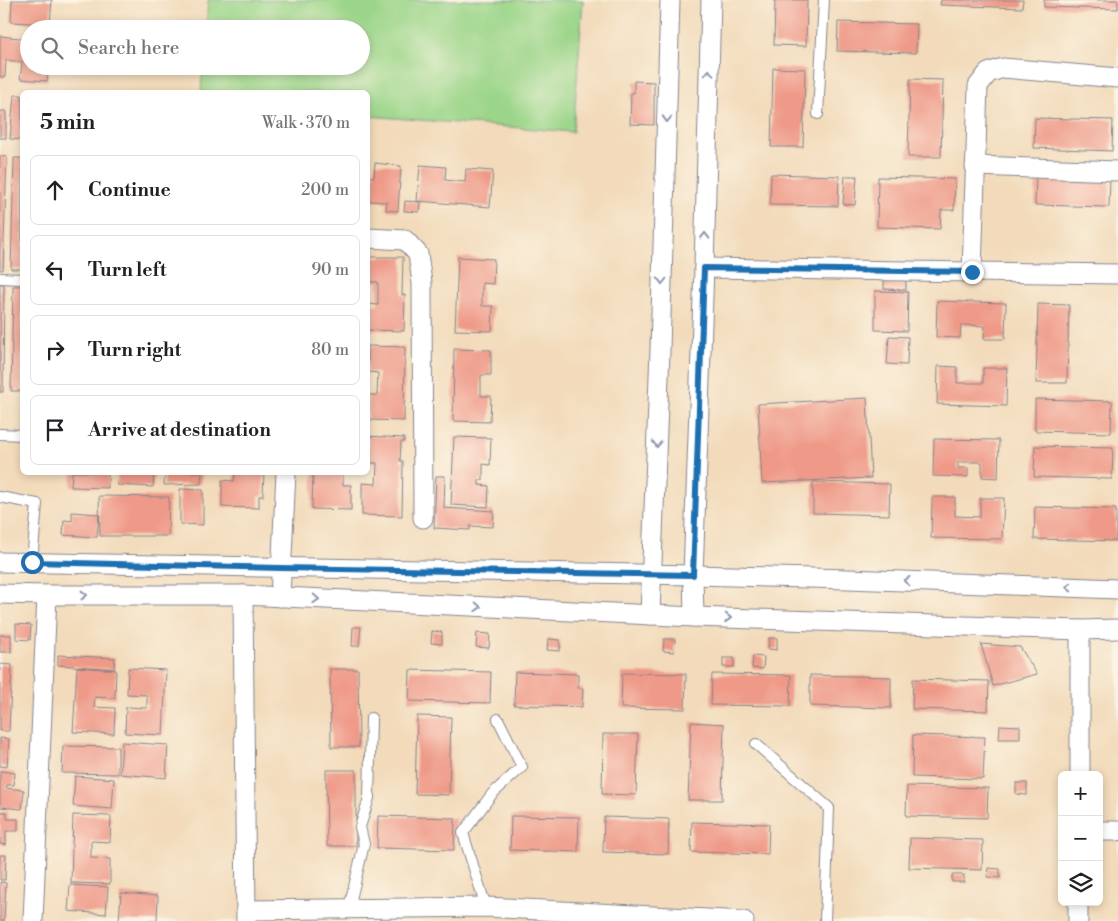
<!DOCTYPE html>
<meta charset="utf-8">
<style>
:root{--surface:#fff;--page:#f6f6f6;--text:#202124;--muted:#757577;--line:#e0e0e0}
body{margin:0;font-family:"Libre Bodoni",serif;background:var(--page);color:var(--text)}
.controls{position:absolute;right:15px;bottom:15px;display:grid;overflow:hidden;border-radius:8px;box-shadow:0 2px 8px #0003}
.controls button{width:45px;height:45px;display:grid;place-items:center;padding:0;border:0;border-bottom:1px solid var(--line);background:var(--surface);color:var(--text);font:25px sans-serif}
.stop{position:absolute;width:15px;height:15px;margin:-11px;border:4px solid #1f6fb2;border-radius:50%;background:#fff}
.stop.end{background:#1f6fb2;border-color:#fff;box-shadow:0 1px 5px #0008}
.list{margin:0;padding:0;list-style:none}
h2{display:flex;justify-content:space-between;align-items:center;height:65px;margin:0;padding:0 20px;font-size:21px}
h2 small{font-size:16px;font-weight:400;color:var(--muted)}
.list li{display:grid;grid-template-columns:32px 1fr auto;gap:15px;align-items:center;box-sizing:border-box;height:70px;margin:0 10px 10px;padding:0 10px;border:1px solid var(--line);border-radius:8px}
.list b{display:block;font-size:19px;white-space:nowrap}
.list em{font-size:16px;font-style:normal;color:var(--muted)}
.icon{flex:none;width:28px;height:28px;fill:none;stroke:currentColor;stroke-width:2;stroke-linecap:round;stroke-linejoin:round}
.map{position:relative;flex:none;width:1118px;height:921px;overflow:hidden}
.search{position:absolute;background:var(--surface);box-shadow:0 2px 8px #0003;left:20px;top:20px;width:350px;height:55px;display:flex;align-items:center;gap:12px;box-sizing:border-box;padding:0 18px;border-radius:28px;color:var(--muted);font-size:19px}
.panel{position:absolute;background:var(--surface);box-shadow:0 2px 8px #0003;left:20px;top:90px;width:350px;height:385px;border-radius:8px}
.map>svg:first-child{display:block}
</style>
<div class="map">
<svg width="1118" height="921" viewBox="0 0 1118 921">
<rect width="100%" height="100%" fill="#fcf5e5"/>
<filter id="ink" filterUnits="userSpaceOnUse"><feTurbulence type="fractalNoise" baseFrequency=".02" numOctaves="2"/><feDisplacementMap in="SourceGraphic" scale="10" xChannelSelector="R" yChannelSelector="G"/><feConvolveMatrix kernelMatrix="1 2 1 2 8 2 1 2 1" color-interpolation-filters="sRGB"/></filter>
<filter id="wash" filterUnits="userSpaceOnUse"><feTurbulence type="fractalNoise" baseFrequency=".0096" numOctaves="4" result="noise"/><feDisplacementMap in="SourceGraphic" scale="20" xChannelSelector="R" yChannelSelector="G"/><feGaussianBlur stdDeviation="1.12" result="paint"/><feColorMatrix in="noise" values="0 0 0 0 0 0 0 0 0 0 0 0 0 0 0 0 0 1.4 0 .05"/><feComposite in="paint" operator="in"/></filter>
<g filter="url(#wash)">
<rect width="100%" height="100%" fill="#f2daba"/>
<path fill="#9bd589" stroke="#5b8274" d="M208,0H583L573,132L368,116V92H201L203,66H361V29H206Z"/>
<g id="blocks">
<g fill="#ef9a88">
<path d="M12,0H52L50,24L11,22Z"/>
<path d="M775,0H807L806,46L774,45Z"/>
<path d="M941,0H1023L1022,8L940,5Z"/>
<path d="M1044,0H1118V9L1044,7Z"/>
<path d="M838,22L917,24L916,53L837,51Z"/>
<path d="M0,36L29,39V66H49L47,81L20,79L22,62L6,60L5,77H0Z"/>
<path d="M773,68L805,69L803,147H771Z"/>
<path d="M910,79L943,80L941,157H908Z"/>
<path d="M634,81L654,82V125L630,124L631,93H634Z"/>
<path d="M14,95H22V140L10,139Z"/>
<rect x="0" y="111" width="6" height="27"/>
<path d="M1035,118L1113,120L1112,151L1034,148Z"/>
<path d="M0,156L7,157L3,270H0Z"/>
<path d="M14,158H22V269H11Z"/>
<path d="M375,163L401,166L398,211L386,210L387,202L368,201V177H374Z"/>
<path d="M420,165L446,167L445,180L465,182L466,169L493,171L490,207L417,201Z"/>
<path d="M771,174L839,176L838,206L770,205Z"/>
<path d="M1036,174L1110,176L1109,207L1035,205Z"/>
<path d="M845,176H857L855,205L843,204Z"/>
<path d="M878,177L955,179L954,210H941L940,229L877,227Z"/>
<path d="M405,201L420,202L419,212L404,211Z"/>
<path d="M368,257H403L402,295H405L404,331L368,330V304L378,305V282H368Z"/>
<path d="M458,257L494,259L493,284L482,283V306H493L492,331L455,330Z"/>
<path d="M884,275H906V290L884,289Z"/>
<path d="M0,284H4L3,392H0Z"/>
<path d="M13,286H22V391H11Z"/>
<path d="M875,291L908,292L907,331L875,330Z"/>
<path d="M937,301L1006,303L1005,339H984L985,326L961,325L960,338L936,337Z"/>
<path d="M1038,304L1069,305L1067,383H1036Z"/>
<path d="M889,336L908,337L907,365L887,364Z"/>
<path d="M368,346L405,347L404,421L368,420V395H377L378,373L368,372Z"/>
<path d="M454,349L491,350V375H481V396H491L490,422L453,421Z"/>
<path d="M938,366L957,367V383H983V368H1007L1006,406L937,404Z"/>
<path d="M867,398L871,478L762,483L758,404Z"/>
<path d="M1035,399L1112,401L1111,433L1035,431Z"/>
<path d="M368,436L404,438V442H401L400,461H403L402,516L362,515V483L376,484L377,463H368Z"/>
<path d="M454,437L491,438L490,465L483,464V480H479V485L489,486L488,507L451,505Z"/>
<path d="M934,439L999,440L998,478L982,477V462H958V468H968V477L933,476Z"/>
<path d="M1035,446L1113,448L1112,479L1034,477Z"/>
<path d="M72,472H108V488L71,487Z"/>
<path d="M118,472H154L153,487L117,485Z"/>
<path d="M165,472H202L201,484L164,485Z"/>
<path d="M235,472H264L263,496H259V508L222,507V480L234,481Z"/>
<path d="M313,472H343V485H351V510L312,509Z"/>
<path d="M436,476H445L444,508L494,511L493,527L470,526V530L434,528Z"/>
<path d="M813,482L890,484L889,515L813,513Z"/>
<path d="M180,489L203,490V525L180,524Z"/>
<path d="M99,496L169,497L168,536H100Z"/>
<path d="M932,497H955V516L980,517V498H1004L1002,539L931,538Z"/>
<path d="M1035,507L1116,509V541L1034,539Z"/>
<path d="M72,512L99,514L97,537L63,535L64,520L72,521Z"/>
<path d="M16,624L31,625L30,640L16,639Z"/>
<path d="M353,627H361L359,646H352Z"/>
<path d="M432,631L442,632V644L431,643Z"/>
<path d="M477,633L490,634L489,648L476,647Z"/>
<rect x="0" y="635" width="11" height="17"/>
<path d="M769,638H777V650L768,649Z"/>
<path d="M548,639L560,640V651L547,650Z"/>
<path d="M664,639H675L674,652L663,651Z"/>
<path d="M981,644L1020,647L1037,674L993,686Z"/>
<path d="M58,655L115,658L114,669L58,665Z"/>
<path d="M753,656L764,657L763,669L752,668Z"/>
<rect x="723" y="658" width="11" height="9"/>
<path d="M0,664L12,665L9,731H0Z"/>
<path d="M77,667L116,670L115,698L95,697L94,707L115,708L114,734L73,732Z"/>
<path d="M128,668L166,670L163,735L125,733L126,707L147,708V695L127,694Z"/>
<path d="M330,669H358L359,747H331Z"/>
<path d="M410,670L491,672L490,703L409,701Z"/>
<path d="M515,672L578,674V688H583L582,707L514,705Z"/>
<path d="M622,673L686,674L685,709L621,708Z"/>
<path d="M712,674L791,675L790,706L711,705Z"/>
<path d="M810,675L891,677V708L810,706Z"/>
<path d="M913,679L989,681L988,711L912,709Z"/>
<path d="M417,716L451,717L449,795L415,794Z"/>
<path d="M691,722L724,724L722,800H688Z"/>
<path d="M1000,725L1020,726V739H999Z"/>
<path d="M603,734H638L636,795L602,794Z"/>
<path d="M913,735L985,737L983,779L912,777Z"/>
<path d="M0,738L9,739L7,767L0,766Z"/>
<path d="M122,742L168,745L166,778L120,774Z"/>
<path d="M63,746L118,747V774L62,773Z"/>
<path d="M326,770H356V846H327Z"/>
<path d="M0,771L15,773L14,785H7L6,788L24,790L22,809L0,807Z"/>
<path d="M75,776L114,779L112,809L73,806Z"/>
<path d="M1016,783H1027V795L1016,794Z"/>
<path d="M907,786L988,788L987,818L906,816Z"/>
<path d="M0,812H7V819H18V831H6V845L0,844Z"/>
<path d="M73,815L111,816L110,842L91,841V858L110,859V884L71,883Z"/>
<path d="M378,816L455,818L454,850L377,848Z"/>
<path d="M511,816L579,817L578,852L510,850Z"/>
<path d="M604,817L669,819L668,854L603,852Z"/>
<path d="M692,822L769,824L768,854L691,852Z"/>
<path d="M910,838L983,840L982,870L909,868Z"/>
<path d="M0,855H6L5,880H0Z"/>
<path d="M988,868L1000,869V878L987,877Z"/>
<rect x="952" y="875" width="12" height="7"/>
<path d="M0,882L6,883L4,921H0Z"/>
<path d="M70,885L108,887L106,914L68,911Z"/>
<path d="M121,893L158,896L157,921H119Z"/>
</g>
</g>
</g>
<g filter="url(#ink)">
<use href="#blocks" fill-opacity="0" stroke="#86848c" stroke-width="1"/>
<g fill="none" stroke-linecap="round" stroke-linejoin="round">
<defs>
<g id="lane">
<path d="M818,114L824,0"/>
<path d="M0,278L22,279"/>
<path d="M0,434L22,435"/>
<path d="M0,497L37,504L32,562"/>
<path d="M756,744L829,808L825,921"/>
<path d="M486,907L463,833L492,794L522,767L498,719"/>
<path d="M349,908L364,844L360,827L369,798L371,718"/>
</g>
<g id="street">
<path d="M975,166L1118,171"/>
<path d="M368,238L405,240L418,254L422,283L423,518"/>
<path d="M704,268L1118,274"/>
<path d="M972,272L978,86L988,73L1003,68L1118,78"/>
<path d="M0,562L693,575L848,579L1118,589"/>
<path d="M0,594L47,595H243L694,617L1080,630L1118,629"/>
<path d="M243,595L246,921"/>
<path d="M280,597L286,472"/>
<path d="M650,615L660,350L670,0"/>
<path d="M694,617L693,575L704,268L711,0"/>
<path d="M1080,775V630"/>
<path d="M1099,831H1118"/>
<path d="M246,910L486,907L744,921"/>
<path d="M33,921L47,595"/>
<path d="M1078,921V902"/>
</g>
</defs>
<use href="#lane" stroke="#86848c" stroke-width="12"/>
<use href="#street" stroke="#86848c" stroke-width="21"/>
<use href="#lane" stroke="#fff" stroke-width="10"/>
<use href="#street" stroke="#fff" stroke-width="19"/>
</g>
<defs><path id="oneway-chevron" d="M-2-3.5L2.5 0L-2 3.5" fill="none" stroke-width="1.6" stroke-linecap="round" stroke-linejoin="round" transform="scale(1.25)"/></defs>
<g stroke="#8d97ae">
<use href="#oneway-chevron" transform="translate(709 73) rotate(-89)"/>
<use href="#oneway-chevron" transform="translate(667 119) rotate(92)"/>
<use href="#oneway-chevron" transform="translate(705 236) rotate(-89)"/>
<use href="#oneway-chevron" transform="translate(662 281) rotate(92)"/>
<use href="#oneway-chevron" transform="translate(657 444) rotate(92)"/>
<use href="#oneway-chevron" transform="translate(907 581) rotate(-178)"/>
<use href="#oneway-chevron" transform="translate(1069 587) rotate(-178)"/>
<use href="#oneway-chevron" transform="translate(84 595)"/>
<use href="#oneway-chevron" transform="translate(316 599) rotate(3)"/>
<use href="#oneway-chevron" transform="translate(478 607) rotate(3)"/>
<use href="#oneway-chevron" transform="translate(728 618) rotate(2)"/>
</g>
</g>
<g fill="none" stroke-linecap="round" stroke-linejoin="round" filter="url(#ink)">
<path stroke="#1f6fb2" stroke-width="6" d="M32,562L281,568L693,575L704,268L972,272"/>
</g>
</svg>
<div class="controls">
<button>+</button>
<button>−</button>
<button><svg class="icon" aria-label="layers" viewBox="0 0 24 24"><path d="M12 4l9 5-9 5-9-5zM3 14l9 5 9-5"/></svg></button>
</div>
<div class="stop" style="left:32px;top:562px"></div>
<div class="stop end" style="left:972px;top:272px"></div>
<div class="search"><svg class="icon" aria-label="search" viewBox="0 0 24 24"><circle cx="10" cy="10" r="6"/><path d="M15 15l6 6"/></svg>Search here</div>
<section class="panel">
<h2>5 min<small>Walk · 370 m</small></h2>
<ul class="list">
<li><svg class="icon" aria-label="ahead" viewBox="0 0 24 24"><path d="M12 20V5M6 11l6-6 6 6"/></svg><div><b>Continue</b></div><em>200 m</em></li>
<li><svg class="icon" aria-label="left" viewBox="0 0 24 24"><path d="M17 20v-9H6M10 6l-5 5 5 5"/></svg><div><b>Turn left</b></div><em>90 m</em></li>
<li><svg class="icon" aria-label="right" viewBox="0 0 24 24"><path d="M7 20v-9h11M14 6l5 5-5 5"/></svg><div><b>Turn right</b></div><em>80 m</em></li>
<li><svg class="icon" aria-label="arrive" viewBox="0 0 24 24"><path d="M6 21V4h12l-3 4 3 4H6"/></svg><div><b>Arrive at destination</b></div></li>
</ul>
</section>
</div>
